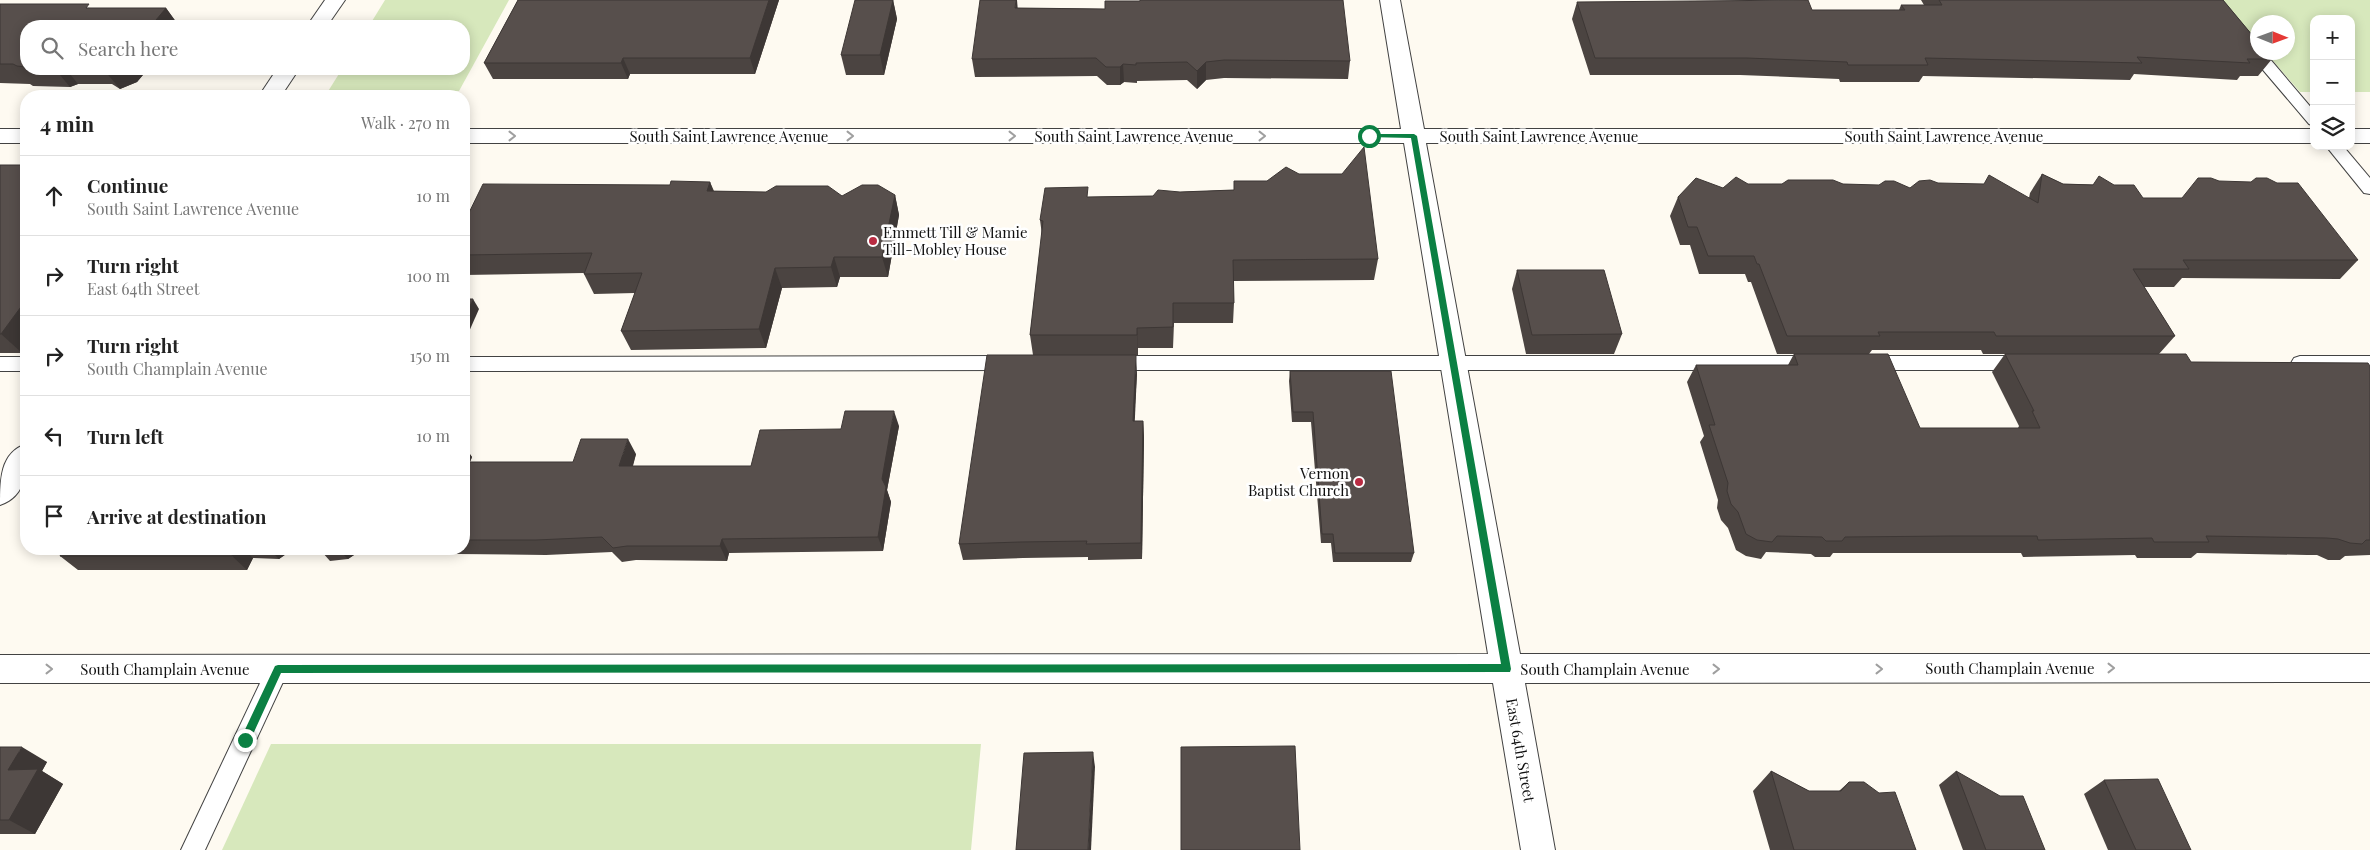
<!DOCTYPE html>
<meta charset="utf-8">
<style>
:root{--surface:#fff;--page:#f2f2f2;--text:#222;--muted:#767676;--line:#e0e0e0}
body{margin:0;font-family:"Playfair Display",serif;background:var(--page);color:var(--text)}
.controls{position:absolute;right:15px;top:15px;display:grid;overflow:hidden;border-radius:10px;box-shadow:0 2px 12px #0003}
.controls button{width:45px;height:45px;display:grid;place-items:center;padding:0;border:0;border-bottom:1px solid var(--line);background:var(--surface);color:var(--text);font:25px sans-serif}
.compass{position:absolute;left:2250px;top:15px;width:45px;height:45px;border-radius:50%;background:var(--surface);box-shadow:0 2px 12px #0003;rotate:91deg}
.stop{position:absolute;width:15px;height:15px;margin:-11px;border:4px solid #0b8043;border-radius:50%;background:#fff}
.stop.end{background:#0b8043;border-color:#fff;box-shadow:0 1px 5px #0008}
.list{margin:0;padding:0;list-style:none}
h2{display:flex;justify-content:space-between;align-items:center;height:65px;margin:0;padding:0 20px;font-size:21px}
h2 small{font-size:16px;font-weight:400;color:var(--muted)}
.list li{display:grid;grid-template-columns:32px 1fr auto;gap:15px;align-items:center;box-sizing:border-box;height:80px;padding:0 20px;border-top:1px solid var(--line)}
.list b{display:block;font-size:19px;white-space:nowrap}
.list p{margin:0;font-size:16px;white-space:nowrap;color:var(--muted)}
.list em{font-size:16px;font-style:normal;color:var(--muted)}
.icon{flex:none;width:28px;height:28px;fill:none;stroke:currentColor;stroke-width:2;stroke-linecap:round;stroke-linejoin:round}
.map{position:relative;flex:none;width:2370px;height:850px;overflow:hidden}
.search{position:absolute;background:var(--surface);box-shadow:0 2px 12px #0003;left:20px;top:20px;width:450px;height:55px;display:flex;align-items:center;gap:12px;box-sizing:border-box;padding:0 18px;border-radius:20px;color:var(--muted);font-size:19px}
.panel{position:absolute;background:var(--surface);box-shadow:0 2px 12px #0003;left:20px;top:90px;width:450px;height:465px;border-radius:20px}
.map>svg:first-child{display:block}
</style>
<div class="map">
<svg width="2370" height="850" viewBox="0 0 2370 850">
<rect width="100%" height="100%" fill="#fefaf1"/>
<g fill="#d7e8bc">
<path d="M385,0H509L459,91L327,93L342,69H464V26H369Z"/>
<path d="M2222,0H2370V92H2351V19H2314V92H2300L2266,53L2288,52V22H2258L2257,42Z"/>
<path d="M271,744H981L971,850H222Z"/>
</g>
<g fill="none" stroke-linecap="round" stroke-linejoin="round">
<defs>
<g id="lane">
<path d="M2251,43L2256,44L2258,52H2264L2314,111V126L2309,124L2246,50L2244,47L2246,44Z"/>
<path d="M2326,146H2343L2370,178V194L2364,193Z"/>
<path d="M1010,356L1016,358L1019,363L1016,368L1010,370L464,371V357Z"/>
<path d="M1112,356H1815L1821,358L1824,363L1821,368L1815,370H1112L1106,368L1103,363L1106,358Z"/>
<path d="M1867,356H2025L2031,358L2034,363L2031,368L2025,370H1867L1861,368L1858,363L1861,358Z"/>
<path d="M2300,356H2370V370H2300L2294,368L2291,363L2294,358Z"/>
<rect x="0" y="357" width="26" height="14"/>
<path d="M278,659L286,662L289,669L205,850H181L270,662Z"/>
</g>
<g id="street">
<path d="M325,0H345L327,26H307Z"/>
<path d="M1380,0H1400L1424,129H2314V143H1426L1520,654H2370V682L1525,683L1555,850H1521L1493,683H0V655L1488,654L1404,143H464V129H1401Z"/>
<path d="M277,69H299L281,96H259Z"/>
<rect x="0" y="129" width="26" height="14"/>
<rect x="2351" y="129" width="19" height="14"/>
<path d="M26,444C28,468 27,496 0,505C0,480 0,453 26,444Z"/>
</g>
</defs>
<use href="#lane" stroke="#424242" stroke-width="2"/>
<use href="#street" stroke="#424242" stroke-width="2"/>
<use href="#lane" fill="#fff" fill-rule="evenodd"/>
<use href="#street" fill="#fff" fill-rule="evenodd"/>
</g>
<g fill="#4b4441">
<path d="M518,0H779L755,74H630L628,79H493L484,63Z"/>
<path d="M893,0L897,19L884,75H846L841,55Z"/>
<path d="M1921,0H2223L2272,59L2258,76H2240L2237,80L2134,74L2130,80L1923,76L1919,82H1840L1839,79L1740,75H1590L1572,19L1577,2L1812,10H1899L1901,5H1924Z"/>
<path d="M0,4L91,8H166L179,26H26V69H148L137,82L120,89L112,84H78L70,87L33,86L30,84L0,83Z"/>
<path d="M1018,8L1105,9L1350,61L1348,79L1224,78L1206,80L1197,89L1187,80L1137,81V83L1124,82L1120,85H1107L1097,76L975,77L972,59Z"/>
<path d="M0,165H26V347L22,353H0Z"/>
<path d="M2042,174L2063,184L2114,185L2143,198L2358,260L2340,279L2182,278L2174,287H2144L2175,336L2159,354H1983L1981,350H1872L1869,354H1777L1751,282H1748L1745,274H1699L1690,245H1680L1670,216L1678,197L1748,184H1843L1910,188L1938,183L2029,198L2030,193Z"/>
<path d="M1234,181L1378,259L1374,280L1233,281L1234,303L1233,323H1174L1173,348H1138V355H1033L1030,335L1042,235L1040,220L1088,197L1153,196L1180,192L1234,190Z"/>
<path d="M710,182L714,191L842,196L895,195L899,215L888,277H840L837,287L782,288L766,348L631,350L621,331L635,293L594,294L584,274V273L464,275V223L670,185Z"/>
<path d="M1517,270L1622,334L1614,354H1526L1512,289Z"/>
<path d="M1794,354L1920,428H2018L2019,426L1992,372L2005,354L2191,362L2370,366V555L2345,556L2340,560H2328L2317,555H2307L2197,553L2191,558H2137L2135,555L2023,557L2021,553H1833L1830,557H1815L1811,554L1766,552L1761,559L1746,556L1736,550L1728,528L1721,520L1717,508L1718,500L1700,442L1704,436L1687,382L1696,365H1788Z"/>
<path d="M1290,371L1414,553L1411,562H1333L1331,543H1321L1311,422H1292L1289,381Z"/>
<path d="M1137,373L1134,421H1143L1144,438L1142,559L1088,560V557L1023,558L963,560L959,544Z"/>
<path d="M899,426L887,490L891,502L883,551L729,553L727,561L636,560L622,562L612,552L546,555L357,553L348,559L330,561L322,552H289L279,559L253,558L247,570H78L60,556L62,552L58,549H464V446L472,457L470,462H573L636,454L633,466H751L841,429Z"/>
<path d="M0,747L47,762L42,771L63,784L35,834H0Z"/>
<path d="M1771,771L1809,791H1839L1849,782L1916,850H1770L1753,791Z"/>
<path d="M1956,771L2045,850H1963L1939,785Z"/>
<path d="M2104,780L2191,850H2108L2084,794Z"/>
</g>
<g fill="#3d3735">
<path d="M769,0H779L755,74L750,58Z"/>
<path d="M893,0L897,19L884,75L880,55Z"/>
<path d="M1016,0H1017L1018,12L1015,8Z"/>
<path d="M166,8L179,26H151Z"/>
<path d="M623,58L630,74L628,79L621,63Z"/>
<path d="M1206,62V80L1197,89V71Z"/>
<path d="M1123,64L1124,82L1120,85V67Z"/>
<path d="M55,69H66L78,84L70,87Z"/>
<path d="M106,69H148L137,82L120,89L104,70Z"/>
<path d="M710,182L717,202L707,191Z"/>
<path d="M895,195L899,215L888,277L882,257Z"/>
<path d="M834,257L840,277L837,287L831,267Z"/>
<path d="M775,268L782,288L766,348L759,329Z"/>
<path d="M473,299L479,309L464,343V318Z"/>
<path d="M26,300V347L22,353L1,334Z"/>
<path d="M1137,328L1138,348V355L1137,335Z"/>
<path d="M1136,355L1137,373L1134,438L1133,421Z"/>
<path d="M894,411L899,426L887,490L891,502L883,551L878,537L882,479Z"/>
<path d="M1143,421L1144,438L1142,559L1141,543Z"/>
<path d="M628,439L636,454L628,481L619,466Z"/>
<path d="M464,446L472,457L464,476Z"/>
<path d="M722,539L729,553L727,561L720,546Z"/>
<path d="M236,549H243L253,558L247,570L232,556Z"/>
<path d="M269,549H286L289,552L279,559Z"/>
<path d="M338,549H353L357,553L348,559Z"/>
<path d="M22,747L47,762L42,771L63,784L35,834L9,820L8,770Z"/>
<path d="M1093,752L1095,767L1091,850H1088Z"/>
</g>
<g fill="#574f4c" stroke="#3d3735">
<path d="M518,0H769L750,58H623L621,63H484Z"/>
<path d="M855,0H893L880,55H841Z"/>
<path d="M980,0H1016L1015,8L1105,9V1H1140V0H1343L1350,61L1224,60L1206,62L1197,71L1187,62L1136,63V65L1123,64L1120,67H1106L1096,58L972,59Z"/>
<path d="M1808,0L1812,10H1905L1901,5H1942L1939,0H2223L2258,42V52H2267L2272,59H2247L2250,63L2137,57L2142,63L1925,58L1928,65H1848L1847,62L1747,58H1595L1577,2Z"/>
<path d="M0,4H89L86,8H166L151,26H26V67L17,66L13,64H0Z"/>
<path d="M1364,147L1378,259L1233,260L1234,303H1173V327L1137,328V335H1030L1043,221L1040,220L1045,188L1088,187L1087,197L1153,196L1158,190L1180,192L1234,190V181H1267L1286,167L1299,174H1342Z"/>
<path d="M0,165H26V300L1,334H0Z"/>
<path d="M2042,174L2063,184L2093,185L2099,176L2114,185H2134L2143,198H2182L2198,178H2211L2219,181L2251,182L2256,178H2267L2277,183H2298L2358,260H2183L2189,269H2133L2175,336H1996L1994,332H1878L1880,336H1787L1759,264H1757L1754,256H1708L1697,227H1688L1678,197L1696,178L1723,188L1736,177L1748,184H1782L1788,180H1833L1843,184L1879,185L1885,181H1894L1910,188L1919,181L1930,180L1938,183L1984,184L1989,175L2038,203Z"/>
<path d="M671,181L710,182L707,191L766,192L776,186H828L842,196L862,185H878L895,195L882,257H834L831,267L775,268L759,329L621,331L642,273L584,274L592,253L464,255V223L483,184L670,185Z"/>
<path d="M1517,270H1604L1622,334L1532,335Z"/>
<path d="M464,299H473L464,318Z"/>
<path d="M1794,354H1888L1920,428H2040L2032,411H2034L2005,354H2186L2191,362L2368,363L2370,366V540H2366L2362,544L2350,543L2338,539L2327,538L2206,536L2209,542H2154L2152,538L2038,540L2037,536H1949L1845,537L1842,541H1826L1822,537L1777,536L1772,542L1757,540L1746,534L1738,512L1731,504L1727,491L1728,483L1709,425H1715L1696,365H1798Z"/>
<path d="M987,355H1136L1133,421H1143L1141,543L1086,544L1087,541L1020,542L959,544Z"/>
<path d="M1290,371H1391L1414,553H1335L1333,534H1322L1313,412H1293Z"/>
<path d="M845,411H894L882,479L886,487L878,537L722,539L720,546H627L613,548L602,537L536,540H464V462H573L581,439H628L619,466H751L760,430L841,429Z"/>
<path d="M64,549H236L232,556H60Z"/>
<path d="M1295,746L1300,850H1181V747Z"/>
<path d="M0,747H22L8,770L38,769L9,820H0Z"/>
<path d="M1093,752L1088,850H1016L1024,753Z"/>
<path d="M1771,771L1809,791H1841L1849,782H1864L1879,793L1895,792L1916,850H1794Z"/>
<path d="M1956,771L2000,796H2023L2045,850H1986Z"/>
<path d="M2158,779L2191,850H2136L2104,780Z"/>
</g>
<defs><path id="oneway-chevron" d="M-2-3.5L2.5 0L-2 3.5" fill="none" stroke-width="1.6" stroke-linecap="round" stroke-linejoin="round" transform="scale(1.25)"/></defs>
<g stroke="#9f9f9f">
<use href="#oneway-chevron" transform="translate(512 136)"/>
<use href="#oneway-chevron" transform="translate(850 136)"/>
<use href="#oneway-chevron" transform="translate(1012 136)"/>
<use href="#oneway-chevron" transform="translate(1262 136)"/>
<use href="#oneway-chevron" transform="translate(2111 668)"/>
<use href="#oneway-chevron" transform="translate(49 669)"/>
<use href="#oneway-chevron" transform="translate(1716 669)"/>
<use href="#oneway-chevron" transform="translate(1879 669)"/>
</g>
<path fill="#0b8043" d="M1369,134H1414L1417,136L1511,669L1510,672L281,673L249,743H242V736L275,666L278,665L1501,664L1411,138L1367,137L1366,136Z"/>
<g fill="#b92c42" stroke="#fff" stroke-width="2">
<circle cx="873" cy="241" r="5"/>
<circle cx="1359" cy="482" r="5"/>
</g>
<g text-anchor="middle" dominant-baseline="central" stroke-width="5" stroke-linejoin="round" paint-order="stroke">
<g font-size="15" fill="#0f0f0f" stroke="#fff">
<text x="729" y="136">South Saint Lawrence Avenue</text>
<text x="1134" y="136">South Saint Lawrence Avenue</text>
<text x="1539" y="136">South Saint Lawrence Avenue</text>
<text x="1944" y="136">South Saint Lawrence Avenue</text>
<text x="2010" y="668">South Champlain Avenue</text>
<text x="165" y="669">South Champlain Avenue</text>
<text x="1605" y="669">South Champlain Avenue</text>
<text transform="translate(1521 750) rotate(80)">East 64th Street</text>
</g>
<g font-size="15" fill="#0f0f0f" stroke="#fff" text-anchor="start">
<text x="883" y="232">Emmett Till &amp; Mamie<tspan x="883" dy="17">Till-Mobley House</tspan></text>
<text x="1349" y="473" text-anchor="end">Vernon<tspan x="1349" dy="17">Baptist Church</tspan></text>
</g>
</g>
</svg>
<div class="controls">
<button>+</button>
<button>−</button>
<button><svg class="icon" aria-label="layers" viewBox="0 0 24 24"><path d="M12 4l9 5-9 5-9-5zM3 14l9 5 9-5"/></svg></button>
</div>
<svg class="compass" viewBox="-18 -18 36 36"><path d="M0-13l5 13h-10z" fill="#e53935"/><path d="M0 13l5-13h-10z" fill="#767676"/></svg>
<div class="stop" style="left:1369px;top:136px"></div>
<div class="stop end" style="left:245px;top:740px"></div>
<div class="search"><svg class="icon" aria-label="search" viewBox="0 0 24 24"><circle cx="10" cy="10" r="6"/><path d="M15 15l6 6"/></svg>Search here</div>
<section class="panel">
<h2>4 min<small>Walk · 270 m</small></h2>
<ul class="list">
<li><svg class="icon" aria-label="ahead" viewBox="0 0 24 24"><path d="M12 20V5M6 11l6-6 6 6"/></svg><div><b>Continue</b><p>South Saint Lawrence Avenue</p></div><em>10 m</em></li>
<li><svg class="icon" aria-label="right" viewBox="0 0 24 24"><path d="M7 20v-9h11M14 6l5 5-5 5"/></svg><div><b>Turn right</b><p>East 64th Street</p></div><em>100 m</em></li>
<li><svg class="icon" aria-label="right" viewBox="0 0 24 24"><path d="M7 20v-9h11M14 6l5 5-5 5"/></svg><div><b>Turn right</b><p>South Champlain Avenue</p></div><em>150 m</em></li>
<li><svg class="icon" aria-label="left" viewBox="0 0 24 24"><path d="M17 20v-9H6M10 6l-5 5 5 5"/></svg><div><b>Turn left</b></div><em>10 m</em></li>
<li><svg class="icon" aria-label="arrive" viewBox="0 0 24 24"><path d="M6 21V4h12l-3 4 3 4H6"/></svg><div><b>Arrive at destination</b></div></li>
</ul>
</section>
</div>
